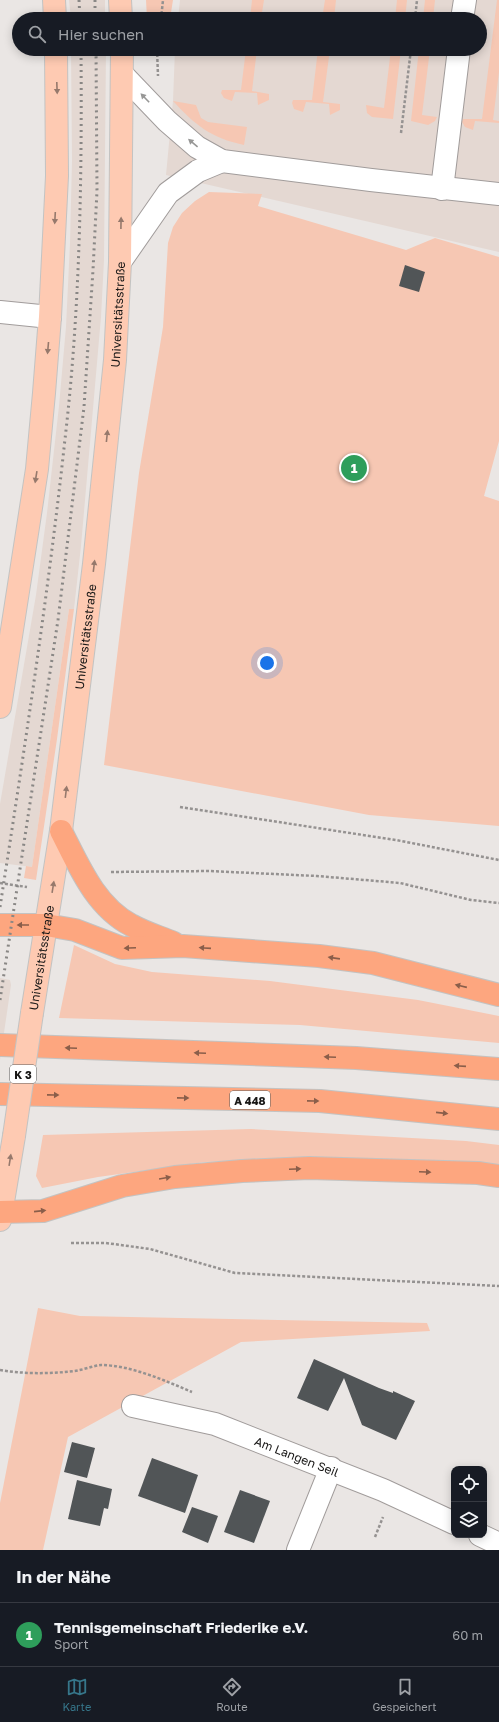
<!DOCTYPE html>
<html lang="de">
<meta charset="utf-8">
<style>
:root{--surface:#171b24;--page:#20242c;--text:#f1f3f6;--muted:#9ea1a6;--line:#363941;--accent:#36768a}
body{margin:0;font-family:"Golos Text",sans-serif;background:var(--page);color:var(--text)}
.controls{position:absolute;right:12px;bottom:12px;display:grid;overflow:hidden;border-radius:8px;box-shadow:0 2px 10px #0003}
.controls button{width:36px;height:36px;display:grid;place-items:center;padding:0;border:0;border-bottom:1px solid var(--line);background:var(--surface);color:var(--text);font:20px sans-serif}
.you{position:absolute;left:267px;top:663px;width:14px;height:14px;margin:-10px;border:3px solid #fff;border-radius:50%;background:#1a73e8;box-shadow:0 0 0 6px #1a73e833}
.badge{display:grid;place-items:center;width:26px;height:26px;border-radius:50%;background:var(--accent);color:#fff;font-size:13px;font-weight:700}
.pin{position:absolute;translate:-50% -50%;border:2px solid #fff;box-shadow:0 1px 4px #0006}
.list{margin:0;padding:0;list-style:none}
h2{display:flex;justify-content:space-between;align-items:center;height:52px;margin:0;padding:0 16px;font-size:17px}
h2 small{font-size:13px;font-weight:400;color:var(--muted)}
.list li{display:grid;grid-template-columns:26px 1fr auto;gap:12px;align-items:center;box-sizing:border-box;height:64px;padding:0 16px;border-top:1px solid var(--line)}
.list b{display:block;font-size:15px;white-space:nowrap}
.list p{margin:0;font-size:13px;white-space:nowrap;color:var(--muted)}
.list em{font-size:13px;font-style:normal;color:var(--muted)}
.icon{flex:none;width:22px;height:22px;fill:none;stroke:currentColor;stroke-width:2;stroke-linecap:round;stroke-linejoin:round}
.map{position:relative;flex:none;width:499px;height:1550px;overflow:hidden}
.search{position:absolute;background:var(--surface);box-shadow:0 2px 10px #0003;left:12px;right:12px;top:12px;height:44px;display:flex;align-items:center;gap:10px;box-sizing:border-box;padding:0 14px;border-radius:22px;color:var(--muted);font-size:15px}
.sheet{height:116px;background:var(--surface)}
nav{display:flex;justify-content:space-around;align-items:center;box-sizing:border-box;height:56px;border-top:1px solid var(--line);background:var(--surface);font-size:11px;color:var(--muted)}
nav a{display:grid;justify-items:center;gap:2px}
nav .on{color:var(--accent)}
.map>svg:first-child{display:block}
</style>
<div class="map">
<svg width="499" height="1550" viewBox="0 0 499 1550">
<rect width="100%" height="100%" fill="#eae6e4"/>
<g fill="#e4d8d2">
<path d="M69,0H105V19H71Z"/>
<path d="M180,0H499V252L166,175L173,101L175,49H480V19H178Z"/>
<path d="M71,49H106L104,260L101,317L81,546L74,609H69L32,867L0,863V804L36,595L47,513L59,406L66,327L70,243L72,161Z"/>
<path d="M0,978L10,980L11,985L0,1060Z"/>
</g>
<g fill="#f6c7b3">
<path d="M146,0H173L170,19H147Z"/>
<path d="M252,0H264L261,19H250Z"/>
<path d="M325,0H336L334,19H322Z"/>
<path d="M397,0H407L405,19H395Z"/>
<path d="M425,0H435L433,19H423Z"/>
<path d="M497,0H499V72L493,120L499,121V127V123L475,121L473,130L465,127L462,122L463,119H482Z"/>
<path d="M246,49H257L252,91L269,94V100L258,105L257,93L235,92L232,101L224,98L221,93L222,90H241Z"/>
<path d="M318,49H330L323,102L340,104V110L330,115L329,104L306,102L303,112L294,109L292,103L293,100H312Z"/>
<path d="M391,49H401L393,119L372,117L367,113L366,105L384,108Z"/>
<path d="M419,49H430L422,115L437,117L435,121L428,125L411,121Z"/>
<path d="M173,101L196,105L201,118L208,122L247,127L244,145C211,138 195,125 173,101Z"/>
<path d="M209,192L262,194L258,206L406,250L435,238L499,257V441L484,496L499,501V826L369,815L104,765L139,473L163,327L168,243L173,227L182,213L195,201Z"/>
<path d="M69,609H74L57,739L36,880L24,878L26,866L32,867Z"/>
<path d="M74,945L115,964L152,972L270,981L418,1000L499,1016V1043L300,1025L59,1018Z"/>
<path d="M251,1129L466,1141L499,1145V1165L453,1161L309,1159L205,1162L98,1177L42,1188L36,1176L43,1135Z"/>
<path d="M38,1308L80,1316L427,1323L430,1331L241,1342L68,1437L43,1550H0V1503Z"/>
</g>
<g fill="#515557">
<path d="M405,265L425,272L419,292L399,286Z"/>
<path d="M314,1359L379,1388L393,1393V1391L415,1401L396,1440L362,1425L344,1378L328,1411L297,1398Z"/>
<path d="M72,1442L95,1448L87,1478L64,1472Z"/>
<path d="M152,1458L198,1475L185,1513L138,1496Z"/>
<path d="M77,1480L112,1489L108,1509L104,1508L100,1526L68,1519Z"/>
<path d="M240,1490L270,1501L254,1543L224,1532Z"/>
<path d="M192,1507L218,1516L208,1543L182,1532Z"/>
</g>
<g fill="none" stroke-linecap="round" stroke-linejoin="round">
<defs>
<g id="minor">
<path d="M462,19L465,0"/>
<path d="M122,74L167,121L197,147L222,161L371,180L499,194"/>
<path d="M442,189L459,49"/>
<path d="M120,262L168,193L198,171L222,161"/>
<path d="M0,312L50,317"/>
<path id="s1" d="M133,1406L215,1424L383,1490L454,1523"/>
<path d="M480,1535L499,1544"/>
<path d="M298,1550L331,1468"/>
</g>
<g id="major">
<path d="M54,0L55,19"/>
<path d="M120,0L121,19"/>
<path d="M0,707L37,469L44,393L50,317L57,176L56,49"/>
<path id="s2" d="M32,1013L61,831L94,564L115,360L120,262L122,49"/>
<path d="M0,1220L14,1136"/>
</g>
<g id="highway">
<path d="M61,831C79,866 95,906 131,925C145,933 160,937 174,943"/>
<path d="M0,925H46L75,930L122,948L183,946L319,956L373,963L499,995"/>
<path d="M0,1045L356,1058L499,1069"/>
<path d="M0,1094L320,1101L499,1119"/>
<path d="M0,1212L43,1211L122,1186L175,1177L242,1171L309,1168L478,1173L499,1176"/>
</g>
</defs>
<use href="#minor" stroke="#a19c9b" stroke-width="24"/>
<use href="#major" stroke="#c3c3c2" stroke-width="24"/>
<use href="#highway" stroke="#c3c3c2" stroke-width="24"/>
<g stroke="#959291" stroke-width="2.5" stroke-dasharray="3 2" stroke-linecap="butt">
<path d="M161,19L163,0"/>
<path d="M415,19L417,0"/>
<path d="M146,49H157"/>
<path d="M157,49L158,76"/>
<path d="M401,133L411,49"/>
<path d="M180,807L396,840L499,860"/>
<path d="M111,872L209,871L317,876L400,883L471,900L499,903"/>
<path d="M0,883L27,887"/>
<path d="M71,1243H106L150,1249L235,1273L499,1286"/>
<path d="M0,1370C24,1374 49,1374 74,1371C83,1370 92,1366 101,1365C130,1365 166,1381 192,1392"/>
<path d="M375,1537L383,1517"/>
</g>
<use href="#minor" stroke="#fff" stroke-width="22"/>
<use href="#major" stroke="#fecab2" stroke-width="22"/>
<use href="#highway" stroke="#fda67f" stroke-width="22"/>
<g stroke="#898785" stroke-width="3" stroke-dasharray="2 4" stroke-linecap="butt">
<path d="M79,0L80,19"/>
<path d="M95,0V19"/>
<path d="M0,907C24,752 48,596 65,439C80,310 82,179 81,49"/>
<path d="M0,1000L58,620L84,407L93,270L97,191L96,49"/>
</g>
<defs>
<path id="major-bridge" d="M14,1136L32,1013"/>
</defs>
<use href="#major-bridge" stroke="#c3c3c2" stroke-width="24" stroke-linecap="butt"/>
<use href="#major-bridge" stroke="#fecab2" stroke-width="22"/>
</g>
<defs><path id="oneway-solid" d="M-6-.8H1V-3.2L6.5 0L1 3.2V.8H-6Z"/></defs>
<g fill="#96796c">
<use href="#oneway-solid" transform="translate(57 88) rotate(88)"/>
<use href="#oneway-solid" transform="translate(55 218) rotate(93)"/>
<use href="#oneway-solid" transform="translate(121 223) rotate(-89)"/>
<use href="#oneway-solid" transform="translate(48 348) rotate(95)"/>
<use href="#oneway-solid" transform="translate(107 436) rotate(-84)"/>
<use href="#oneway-solid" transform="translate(36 477) rotate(99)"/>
<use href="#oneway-solid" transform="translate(94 566) rotate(-83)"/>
<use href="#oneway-solid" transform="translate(66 792) rotate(-83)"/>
<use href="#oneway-solid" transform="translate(53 887) rotate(-81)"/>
<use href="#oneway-solid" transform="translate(10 1160) rotate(-81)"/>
</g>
<g fill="#979796">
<use href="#oneway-solid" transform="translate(145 98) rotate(-134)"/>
<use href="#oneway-solid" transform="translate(193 143) rotate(-140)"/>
</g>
<g fill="#8a5e4a">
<use href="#oneway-solid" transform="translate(23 925) rotate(-180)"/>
<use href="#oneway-solid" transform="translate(130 948) rotate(178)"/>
<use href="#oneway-solid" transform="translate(205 948) rotate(-176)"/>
<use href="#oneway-solid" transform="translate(334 958) rotate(-172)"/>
<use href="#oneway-solid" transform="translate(461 986) rotate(-167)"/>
<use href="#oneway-solid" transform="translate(71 1048) rotate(-178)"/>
<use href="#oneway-solid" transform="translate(200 1053) rotate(-178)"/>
<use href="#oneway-solid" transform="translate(330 1057) rotate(-178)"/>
<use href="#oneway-solid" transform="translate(460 1066) rotate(-176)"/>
<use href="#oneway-solid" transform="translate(53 1095) rotate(1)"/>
<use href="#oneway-solid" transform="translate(183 1098) rotate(1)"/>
<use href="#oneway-solid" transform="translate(313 1101) rotate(1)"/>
<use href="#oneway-solid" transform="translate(442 1113) rotate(6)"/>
<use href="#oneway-solid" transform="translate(295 1169) rotate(-2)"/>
<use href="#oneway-solid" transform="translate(425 1172) rotate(2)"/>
<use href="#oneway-solid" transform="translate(165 1178) rotate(-10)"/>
<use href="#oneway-solid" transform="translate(40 1211) rotate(-6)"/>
</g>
<g text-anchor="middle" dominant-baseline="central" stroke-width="4" stroke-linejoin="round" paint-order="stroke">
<g fill="#fff" stroke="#5d5d5c" stroke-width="1">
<rect x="10" y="1065" width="26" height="18" rx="3"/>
<rect x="230" y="1091" width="40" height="18" rx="3"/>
</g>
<g font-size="11" font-weight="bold" fill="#181716">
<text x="23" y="1074">K 3</text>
<text x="250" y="1100">A 448</text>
</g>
<g font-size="12" fill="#181716" stroke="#fff">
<text stroke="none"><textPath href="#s2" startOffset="704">Universitätsstraße</textPath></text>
<text stroke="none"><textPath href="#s2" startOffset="380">Universitätsstraße</textPath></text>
<text stroke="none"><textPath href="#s2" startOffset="56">Universitätsstraße</textPath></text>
<text stroke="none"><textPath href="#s1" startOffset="172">Am Langen Seil</textPath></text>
</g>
</g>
</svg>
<div class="controls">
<button><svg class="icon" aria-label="locate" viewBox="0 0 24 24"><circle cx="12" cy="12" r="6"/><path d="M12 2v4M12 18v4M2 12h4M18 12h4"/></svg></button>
<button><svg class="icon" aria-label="layers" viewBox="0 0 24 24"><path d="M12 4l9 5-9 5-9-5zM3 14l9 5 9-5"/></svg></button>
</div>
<div class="you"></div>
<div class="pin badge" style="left:354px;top:468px;background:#2e9e5b">1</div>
<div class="search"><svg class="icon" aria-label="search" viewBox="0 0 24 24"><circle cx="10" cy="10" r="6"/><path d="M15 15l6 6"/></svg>Hier suchen</div>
</div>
<section class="sheet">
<h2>In der Nähe<small></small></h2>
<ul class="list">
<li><span class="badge" style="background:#2e9e5b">1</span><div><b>Tennisgemeinschaft Friederike e.V.</b><p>Sport</p></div><em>60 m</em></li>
</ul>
</section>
<nav>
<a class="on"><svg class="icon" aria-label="map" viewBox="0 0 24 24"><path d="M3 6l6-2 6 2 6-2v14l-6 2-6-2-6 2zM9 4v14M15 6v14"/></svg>Karte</a>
<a><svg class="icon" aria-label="directions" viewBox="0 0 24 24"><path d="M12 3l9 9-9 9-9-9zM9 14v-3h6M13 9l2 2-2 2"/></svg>Route</a>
<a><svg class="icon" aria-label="saved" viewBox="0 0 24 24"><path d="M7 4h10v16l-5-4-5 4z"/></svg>Gespeichert</a>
</nav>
